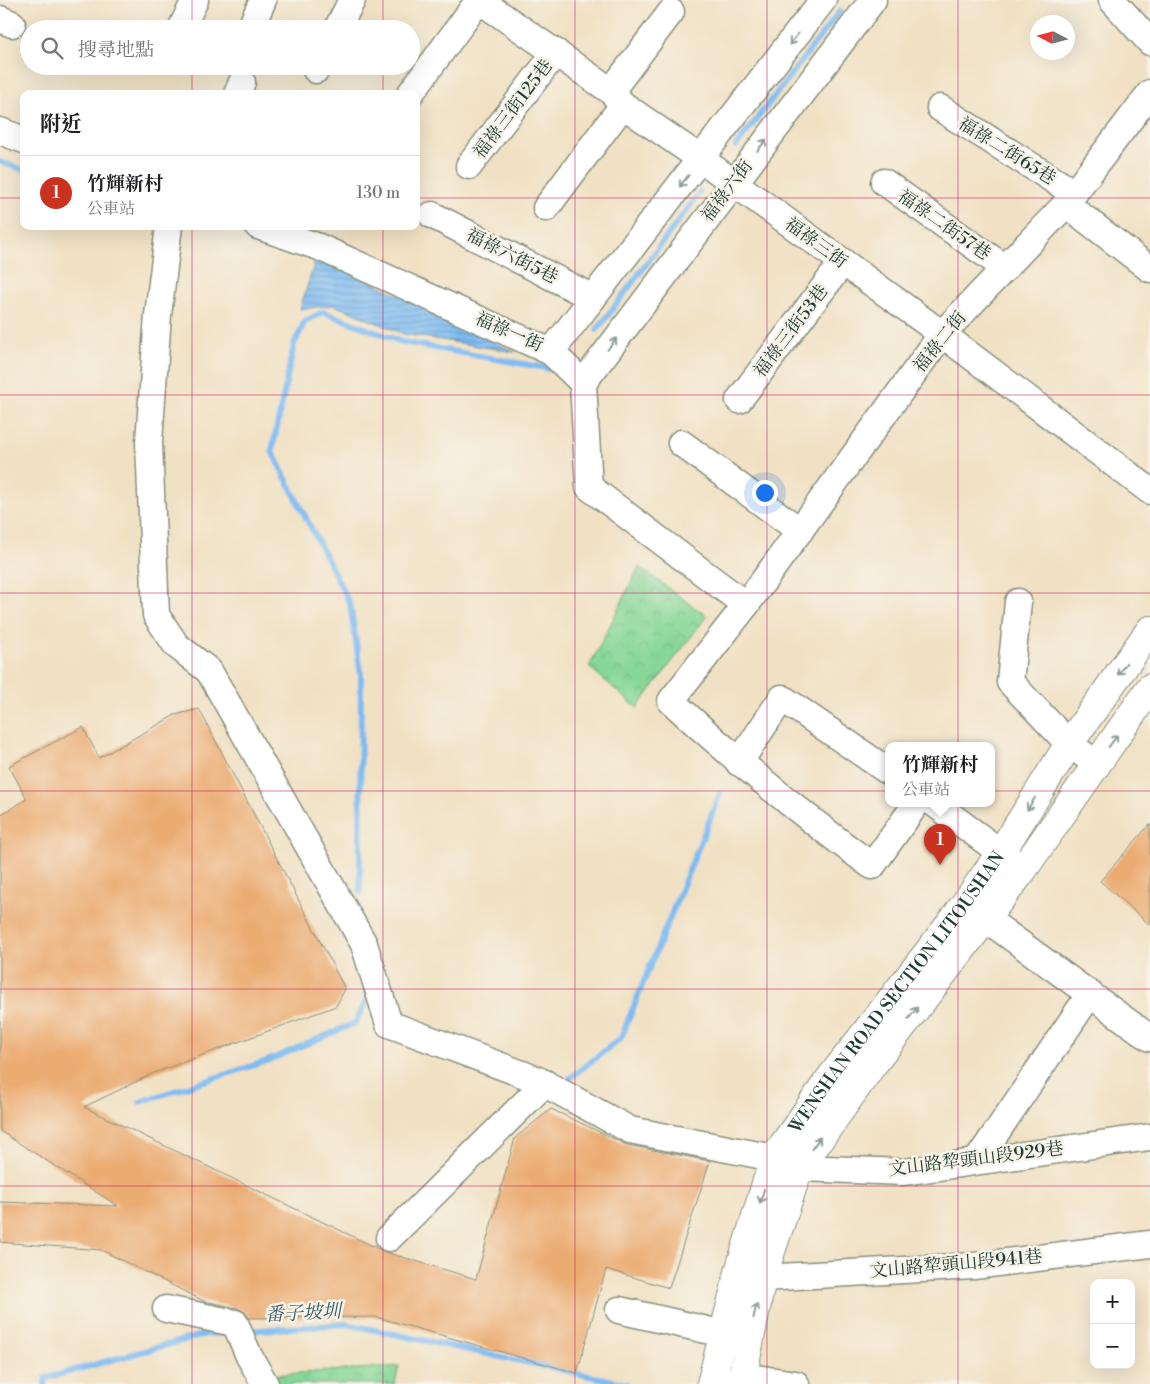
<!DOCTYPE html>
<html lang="zh-TW">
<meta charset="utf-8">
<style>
:root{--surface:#fff;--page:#f2f2f2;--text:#202124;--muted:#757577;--line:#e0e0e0;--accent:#c8321e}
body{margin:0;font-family:"Libre Bodoni","Noto Serif TC",serif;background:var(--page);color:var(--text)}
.controls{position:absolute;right:15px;bottom:15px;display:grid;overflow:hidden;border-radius:10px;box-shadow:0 5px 20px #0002}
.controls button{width:45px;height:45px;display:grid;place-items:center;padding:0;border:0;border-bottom:1px solid var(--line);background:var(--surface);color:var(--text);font:25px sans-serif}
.compass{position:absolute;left:1030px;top:15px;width:45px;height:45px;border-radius:50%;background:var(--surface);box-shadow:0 5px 20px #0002;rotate:276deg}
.you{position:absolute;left:764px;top:492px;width:18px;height:18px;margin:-12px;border:4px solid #fff;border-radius:50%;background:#1a73e8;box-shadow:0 0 0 8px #1a73e833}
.badge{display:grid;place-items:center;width:32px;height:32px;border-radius:50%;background:var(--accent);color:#fff;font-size:16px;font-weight:700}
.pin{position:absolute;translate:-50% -41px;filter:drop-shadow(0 1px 2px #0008)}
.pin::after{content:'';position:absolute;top:26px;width:18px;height:15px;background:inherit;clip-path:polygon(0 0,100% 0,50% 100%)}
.popup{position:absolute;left:885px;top:742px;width:110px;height:65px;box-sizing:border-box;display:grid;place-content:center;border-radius:10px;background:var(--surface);filter:drop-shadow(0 1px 4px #0005);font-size:16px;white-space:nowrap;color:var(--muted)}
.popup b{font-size:19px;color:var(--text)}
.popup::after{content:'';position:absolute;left:50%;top:100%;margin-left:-10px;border:10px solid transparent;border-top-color:var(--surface)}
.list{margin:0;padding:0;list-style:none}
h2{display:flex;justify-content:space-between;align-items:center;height:65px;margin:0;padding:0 20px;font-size:21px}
h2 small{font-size:16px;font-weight:400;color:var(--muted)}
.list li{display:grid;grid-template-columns:32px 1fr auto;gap:15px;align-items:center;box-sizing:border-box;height:75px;padding:0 20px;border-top:1px solid var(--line)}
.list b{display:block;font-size:19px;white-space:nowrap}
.list p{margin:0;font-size:16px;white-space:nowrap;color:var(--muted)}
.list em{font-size:16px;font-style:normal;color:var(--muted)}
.icon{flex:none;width:28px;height:28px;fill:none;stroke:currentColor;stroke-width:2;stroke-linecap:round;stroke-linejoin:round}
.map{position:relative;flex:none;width:1150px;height:1384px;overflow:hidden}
.search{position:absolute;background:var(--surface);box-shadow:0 5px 20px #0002;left:20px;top:20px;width:400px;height:55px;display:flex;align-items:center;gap:12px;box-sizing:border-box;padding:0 18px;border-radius:28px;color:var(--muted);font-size:19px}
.panel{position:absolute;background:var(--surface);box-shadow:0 5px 20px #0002;left:20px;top:90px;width:400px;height:140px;border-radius:10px}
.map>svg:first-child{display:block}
</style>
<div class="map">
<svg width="1150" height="1384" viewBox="0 0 1150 1384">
<defs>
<pattern id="park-crowns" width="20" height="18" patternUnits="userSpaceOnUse" patternTransform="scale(1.25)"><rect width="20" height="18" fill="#87d798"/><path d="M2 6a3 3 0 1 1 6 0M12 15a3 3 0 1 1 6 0" fill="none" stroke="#74b984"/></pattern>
<pattern id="water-rules" width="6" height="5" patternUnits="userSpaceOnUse" patternTransform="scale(1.25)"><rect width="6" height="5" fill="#7fbcf2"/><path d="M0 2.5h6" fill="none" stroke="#679ac5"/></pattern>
</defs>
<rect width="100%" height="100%" fill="#f7f3e8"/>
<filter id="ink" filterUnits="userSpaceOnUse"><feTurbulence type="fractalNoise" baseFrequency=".02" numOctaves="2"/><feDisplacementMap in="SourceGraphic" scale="10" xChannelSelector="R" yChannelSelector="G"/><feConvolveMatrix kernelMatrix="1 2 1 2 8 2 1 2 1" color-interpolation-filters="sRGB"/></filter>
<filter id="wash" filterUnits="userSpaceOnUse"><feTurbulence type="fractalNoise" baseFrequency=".0096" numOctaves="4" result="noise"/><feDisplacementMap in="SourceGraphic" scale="20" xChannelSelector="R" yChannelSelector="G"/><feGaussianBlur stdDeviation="1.12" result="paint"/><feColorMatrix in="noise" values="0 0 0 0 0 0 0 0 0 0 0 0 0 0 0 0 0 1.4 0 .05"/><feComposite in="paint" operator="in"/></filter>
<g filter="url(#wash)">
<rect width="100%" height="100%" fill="#f1e1c4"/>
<g fill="url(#park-crowns)" stroke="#538a66">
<path d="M639,567L707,616L637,708L589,667Z"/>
<path d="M399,1366L395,1384H262L257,1376Z"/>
</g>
<path fill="url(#water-rules)" stroke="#4f7c93" d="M317,255L515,352L404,334L334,305L300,309Z"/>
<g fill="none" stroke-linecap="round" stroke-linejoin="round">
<g stroke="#7fbcf2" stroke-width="6">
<path d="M736,146L840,11"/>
<path d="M0,162L24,170"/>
<path d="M597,330L700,192"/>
<path d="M360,892L361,675L350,604L272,451L294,344L305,321L323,312L402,342L551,369"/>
<path d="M570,1078L621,1038L720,794"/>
<path d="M140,1102L267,1061L355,1023L368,998L366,992"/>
<path d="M245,1331L347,1324L627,1384"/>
<path d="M45,1384L46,1378L206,1334L228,1333"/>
</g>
</g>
<g id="blocks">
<g fill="#ebac72">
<path d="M199,709L345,989L336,1006L154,1073L84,1107L385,1252L476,1279L515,1138L551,1109L627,1145L710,1161L669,1288L606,1269L577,1373L376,1317L249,1318L245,1312L238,1308L204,1301L101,1250L0,1242V1202L118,1206L0,1131V815L27,799L9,766L83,727L99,758L175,715Z"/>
<path d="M1150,824V925L1100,881Z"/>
</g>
</g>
</g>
<g filter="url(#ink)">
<use href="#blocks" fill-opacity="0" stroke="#888f7c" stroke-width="1"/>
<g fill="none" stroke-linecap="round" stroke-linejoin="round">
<defs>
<g id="minor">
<path d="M479,0L611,91L623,105L701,159L942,334L1150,491"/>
<path d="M1112,0L1150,42"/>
<path d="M0,19L12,24"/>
<path d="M181,29L195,0"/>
<path d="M250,29L263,0"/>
<path d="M337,29L352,0"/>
<path d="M316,70L318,66"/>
<path d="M611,91L671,12"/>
<path d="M237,94L242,82"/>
<path d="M410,94L479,0"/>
<path d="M940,108L1074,193"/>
<path d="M0,131L24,140"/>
<path d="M469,166L556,52"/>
<path d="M884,182L1005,268"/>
<path d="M1066,204L1150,269"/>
<path d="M546,208L623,105"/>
<path d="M432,215L593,298"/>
<path d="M169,226L158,315L149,442L156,615L176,645L209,671L364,944L389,1024L538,1080L630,1130L774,1158L799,1168L904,1172L1150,1137"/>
<path d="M258,226L319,247L551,352L583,383L589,487L746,605"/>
<path d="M551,352L823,0"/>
<path d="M583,383L873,0"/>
<path d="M739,400L843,262"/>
<path d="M681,443L800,531"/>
<path d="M1018,602L1010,682L1069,744L1097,764"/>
<path d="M739,763L782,698L889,772"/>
<path d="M916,804L872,866C801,814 735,760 671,701L746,605L942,334L1066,204L1150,93"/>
<path d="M935,804L1019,866"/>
<path d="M967,905L1150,1038"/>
<path d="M977,1161L1090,994"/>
<path d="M389,1238L545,1083"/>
<path d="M762,1278L974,1266L1150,1244"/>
<path d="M166,1309L235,1323L249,1356L265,1384"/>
<path d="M619,1310L746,1339"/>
<path d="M727,1384L742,1376L796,1384"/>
</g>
<g id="major">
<path id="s1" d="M711,1384L740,1268L774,1158L831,1077L957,915L1001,852L1069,744L1150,630"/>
<path d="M741,1384L762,1278L799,1168L871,1067L1023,870L1150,688"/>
</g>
</defs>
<use href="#minor" stroke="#888f7c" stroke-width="29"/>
<use href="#major" stroke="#888f7c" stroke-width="30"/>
<use href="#minor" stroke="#fff" stroke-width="26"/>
<use href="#major" stroke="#fff" stroke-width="28"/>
</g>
<defs><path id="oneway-shaft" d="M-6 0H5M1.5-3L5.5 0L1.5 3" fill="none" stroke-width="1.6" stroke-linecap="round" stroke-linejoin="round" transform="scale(1.25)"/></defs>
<g stroke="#8f9e9a">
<use href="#oneway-shaft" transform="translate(794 39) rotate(128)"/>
<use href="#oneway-shaft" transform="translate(762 145) rotate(-52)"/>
<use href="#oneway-shaft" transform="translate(684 181) rotate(128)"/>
<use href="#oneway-shaft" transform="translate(612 344) rotate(-53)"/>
<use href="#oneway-shaft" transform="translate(1122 669) rotate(125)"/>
<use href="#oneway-shaft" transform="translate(1113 741) rotate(-55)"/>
<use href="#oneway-shaft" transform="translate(1031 804) rotate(122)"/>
<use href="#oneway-shaft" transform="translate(913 1013) rotate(-52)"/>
<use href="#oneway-shaft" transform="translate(816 1143) rotate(-54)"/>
<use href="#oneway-shaft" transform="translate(762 1196) rotate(107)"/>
<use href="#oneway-shaft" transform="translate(755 1311) rotate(-78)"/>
</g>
</g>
<path fill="none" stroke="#c2185b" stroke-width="1" stroke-opacity="0.55" d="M192,0V29M383,0V29M575,0V1384M767,0V1384M958,0V1384M192,66V94M383,66V94M0,198H24M416,198H1150M192,226V1384M383,226V1384M0,395H1150M0,593H1150M0,791H1150M0,989H1150M0,1186H1150"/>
<g text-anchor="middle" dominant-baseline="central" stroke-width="5" stroke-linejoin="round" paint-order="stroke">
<g font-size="18" fill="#1f3d34" stroke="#f7f3e8">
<text transform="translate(513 109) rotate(-53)">福祿三街125巷</text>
<text transform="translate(1007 151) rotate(32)">福祿二街65巷</text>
<text transform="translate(727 191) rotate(-53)">福祿六街</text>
<text transform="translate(944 225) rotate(35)">福祿二街57巷</text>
<text transform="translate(816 243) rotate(36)">福祿三街</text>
<text transform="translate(512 256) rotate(27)">福祿六街5巷</text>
<text transform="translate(791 331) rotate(-53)">福祿三街53巷</text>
<text transform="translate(509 332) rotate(24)">福祿一街</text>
<text transform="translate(940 342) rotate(-51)">福祿二街</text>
<text stroke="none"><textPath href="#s1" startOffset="441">WENSHAN ROAD SECTION LITOUSHAN</textPath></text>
<text transform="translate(976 1159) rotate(-7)">文山路犂頭山段929巷</text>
<text transform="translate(956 1264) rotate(-5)">文山路犂頭山段941巷</text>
</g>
<g font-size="19" font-style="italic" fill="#375d64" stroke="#f7f3e8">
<text transform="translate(303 1313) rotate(-3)">番子坡圳</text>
</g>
</g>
</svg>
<div class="controls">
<button>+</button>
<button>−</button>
</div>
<svg class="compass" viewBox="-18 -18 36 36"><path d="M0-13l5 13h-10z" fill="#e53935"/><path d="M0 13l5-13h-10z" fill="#757577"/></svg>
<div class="you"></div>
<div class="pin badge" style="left:940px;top:865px">1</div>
<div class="popup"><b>竹輝新村</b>公車站</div>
<div class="search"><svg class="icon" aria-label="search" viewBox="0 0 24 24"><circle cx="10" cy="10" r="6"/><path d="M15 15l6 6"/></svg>搜尋地點</div>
<section class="panel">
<h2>附近<small></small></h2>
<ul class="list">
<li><span class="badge">1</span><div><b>竹輝新村</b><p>公車站</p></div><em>130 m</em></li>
</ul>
</section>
</div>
